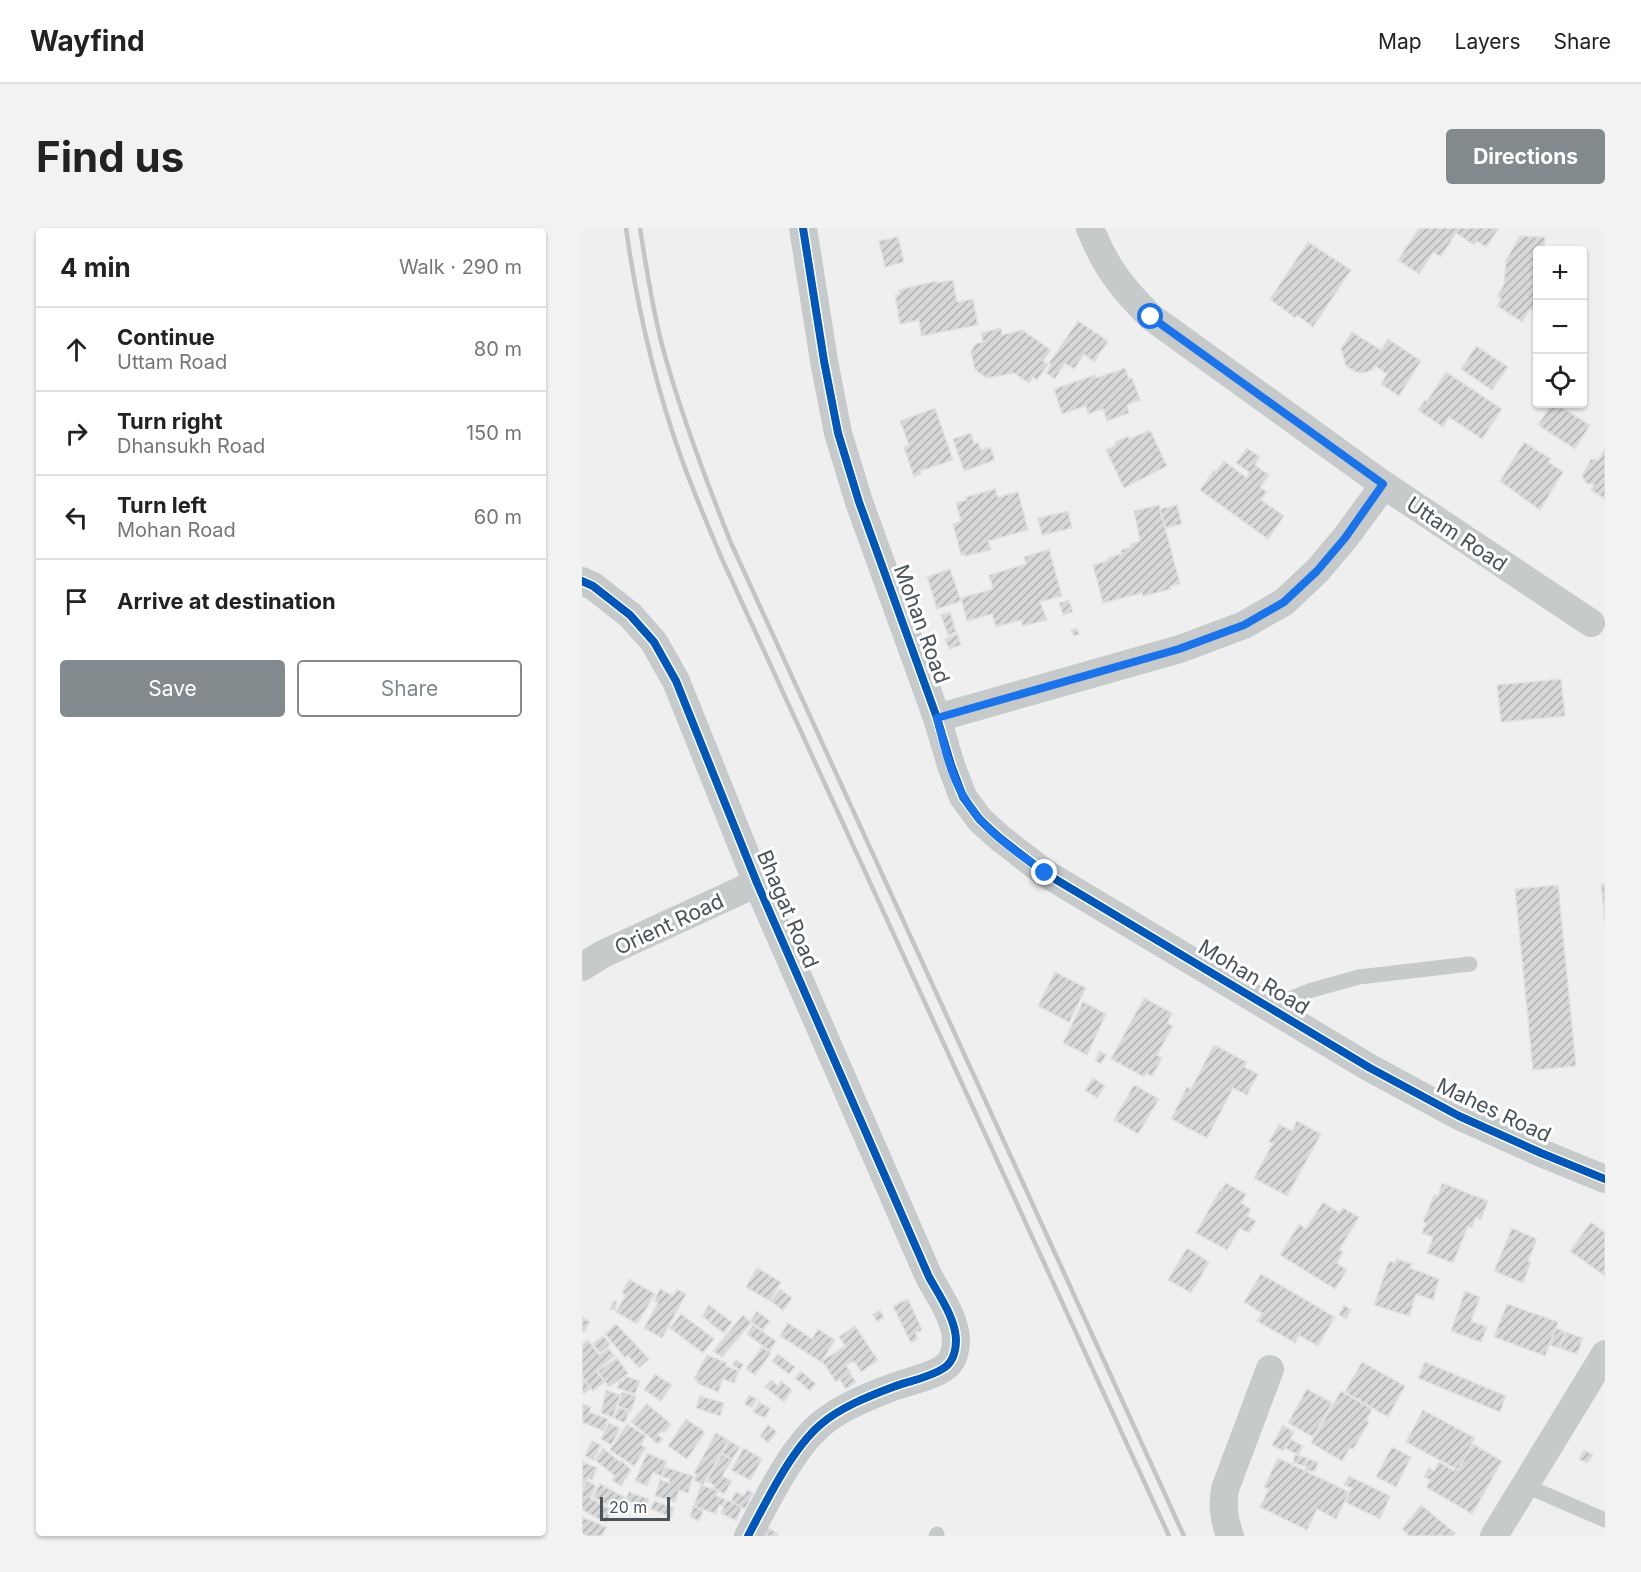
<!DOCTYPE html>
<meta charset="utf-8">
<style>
:root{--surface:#fff;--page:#f2f2f2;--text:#222;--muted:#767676;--line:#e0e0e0;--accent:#838a8e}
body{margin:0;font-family:Inter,sans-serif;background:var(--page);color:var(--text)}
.controls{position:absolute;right:18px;top:18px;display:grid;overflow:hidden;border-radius:6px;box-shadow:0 2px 4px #0004}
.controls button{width:54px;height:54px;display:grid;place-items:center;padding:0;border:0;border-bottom:2px solid var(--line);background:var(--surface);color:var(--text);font:30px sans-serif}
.scale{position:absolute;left:18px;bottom:15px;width:70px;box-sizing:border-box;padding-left:6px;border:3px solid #495359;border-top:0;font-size:16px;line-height:21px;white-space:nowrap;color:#495359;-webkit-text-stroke:4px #fff;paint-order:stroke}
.stop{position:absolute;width:18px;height:18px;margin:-14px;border:4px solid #1a73e8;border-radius:50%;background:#fff}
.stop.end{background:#1a73e8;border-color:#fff;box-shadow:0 2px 6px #0008}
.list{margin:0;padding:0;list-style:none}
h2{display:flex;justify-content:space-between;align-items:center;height:78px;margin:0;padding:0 24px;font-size:26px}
h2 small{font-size:20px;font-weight:400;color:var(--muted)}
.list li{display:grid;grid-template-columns:39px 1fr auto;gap:18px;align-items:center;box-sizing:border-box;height:84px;padding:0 24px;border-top:2px solid var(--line)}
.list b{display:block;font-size:22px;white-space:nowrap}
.list p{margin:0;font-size:20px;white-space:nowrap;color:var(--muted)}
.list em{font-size:20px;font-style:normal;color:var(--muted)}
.actions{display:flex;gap:12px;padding:18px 24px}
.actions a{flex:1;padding:14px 0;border:2px solid var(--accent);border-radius:6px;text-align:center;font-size:21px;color:var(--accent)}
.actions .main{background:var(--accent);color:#fff}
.icon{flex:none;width:33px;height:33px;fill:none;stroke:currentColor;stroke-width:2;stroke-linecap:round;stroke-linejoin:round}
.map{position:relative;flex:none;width:1023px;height:1308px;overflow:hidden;border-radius:6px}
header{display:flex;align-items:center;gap:36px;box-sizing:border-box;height:84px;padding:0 30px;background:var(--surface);border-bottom:2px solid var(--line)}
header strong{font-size:28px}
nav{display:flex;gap:33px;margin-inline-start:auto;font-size:21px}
.intro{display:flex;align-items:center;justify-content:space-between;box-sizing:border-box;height:144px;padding:0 36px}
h1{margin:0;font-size:42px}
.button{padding:15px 27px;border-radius:6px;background:var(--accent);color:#fff;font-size:21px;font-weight:700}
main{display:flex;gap:36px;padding:0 36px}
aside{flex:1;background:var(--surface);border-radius:6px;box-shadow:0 2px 4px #0004}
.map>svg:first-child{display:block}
</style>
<header>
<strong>Wayfind</strong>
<nav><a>Map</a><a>Layers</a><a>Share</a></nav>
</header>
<div class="intro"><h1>Find us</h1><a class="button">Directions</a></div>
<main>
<aside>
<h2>4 min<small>Walk · 290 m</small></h2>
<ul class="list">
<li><svg class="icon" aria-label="ahead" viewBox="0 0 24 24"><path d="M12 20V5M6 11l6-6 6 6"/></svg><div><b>Continue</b><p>Uttam Road</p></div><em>80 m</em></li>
<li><svg class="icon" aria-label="right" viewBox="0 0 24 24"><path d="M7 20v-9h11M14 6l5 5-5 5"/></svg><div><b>Turn right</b><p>Dhansukh Road</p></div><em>150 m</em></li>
<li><svg class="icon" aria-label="left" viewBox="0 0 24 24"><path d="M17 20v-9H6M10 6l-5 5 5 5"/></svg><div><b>Turn left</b><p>Mohan Road</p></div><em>60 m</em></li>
<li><svg class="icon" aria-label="arrive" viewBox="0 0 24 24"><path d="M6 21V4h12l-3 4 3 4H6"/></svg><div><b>Arrive at destination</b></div></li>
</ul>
<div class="actions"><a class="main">Save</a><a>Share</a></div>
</aside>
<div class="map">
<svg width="1023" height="1308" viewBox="0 0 1023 1308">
<defs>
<pattern id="building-hatch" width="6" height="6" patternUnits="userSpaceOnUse" patternTransform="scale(1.5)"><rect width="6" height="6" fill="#d6d7d8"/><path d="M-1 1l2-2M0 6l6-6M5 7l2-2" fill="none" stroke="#b0b1b2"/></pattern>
</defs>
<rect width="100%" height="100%" fill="#f0efef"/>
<g fill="url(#building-hatch)" stroke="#e1e1e2" stroke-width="1.5">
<path d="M837,0H917L904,19L895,13L892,17L874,5L859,29L851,24L837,46L816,32Z"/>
<path d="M938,8L963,9L962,22H956V81L948,82L940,94L915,78L919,71L915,68L922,57L924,32Z"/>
<path d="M316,9L322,34L303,39L297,13Z"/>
<path d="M726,14L769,42L731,99L715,87L713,90L688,71Z"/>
<path d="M371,52L375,74L391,71L396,97L339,108L337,92L318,96L313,67L318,66L317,62L354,53L355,55Z"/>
<path d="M496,93L526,113L512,134L502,126L492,141L483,135L473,151L464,145L469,137L467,135Z"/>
<path d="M419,100L420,107L440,102L469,122L461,133L466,136L455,152L451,149L447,155L432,145L405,150L393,142L389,124L393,116L401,114L399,105Z"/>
<path d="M770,104L799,122L806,111L839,133L817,168L799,156L805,146L793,138L790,142L781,145L774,144L764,138L759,120Z"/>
<path d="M894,118L926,139L910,162L879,141Z"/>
<path d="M543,140L547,151L550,150L558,172L545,177L547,185L525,193L521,181L506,186L504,178L480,186L472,161L513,147L514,150Z"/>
<path d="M864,144L920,181L900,211L867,189L861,199L836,182L843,172L845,173Z"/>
<path d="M970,176H974L1008,197L993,221L956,197Z"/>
<path d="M353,180L371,232L338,243L339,246L332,249L322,219L327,217L318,193Z"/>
<path d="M568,202L585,238L542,260L524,222L534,217L533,214L546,208L547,211Z"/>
<path d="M389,205L392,216L396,215L399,222L408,219L413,232L382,243L371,211Z"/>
<path d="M942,214L969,231L966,234L981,244L958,282L918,253Z"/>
<path d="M665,220L678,229L673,237L687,247L678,259L685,264L679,272L702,288L686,311L618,262L632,242L634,244L642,233L665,250L667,244L654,235Z"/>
<path d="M1023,221V271L1009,262L1012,256L1004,255L1000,248L1009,231L1016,232Z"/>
<path d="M413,261L416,269L436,264L446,302L406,313L409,322L383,328V326L379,327L371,296L379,293L374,275L385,272L384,269Z"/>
<path d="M577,277L598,356L588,358L589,361L561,368L560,365L521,375L511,337L526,333L525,330L540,326L539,322L549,319L548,316L558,313L552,283Z"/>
<path d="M595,277L600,296L584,300L578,281Z"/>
<path d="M486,283L490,300L460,307L456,290Z"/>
<path d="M467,321L480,368L458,374L465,392L441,398L439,392L414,399L410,386L385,393L379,370L411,361L407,347L444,336L442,329Z"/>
<path d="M368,341L379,373L355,381L345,349Z"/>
<path d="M487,372L491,384L481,387L477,375Z"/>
<path d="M368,384L374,404L366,407L359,387Z"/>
<path d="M495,400L497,406L492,408L489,402Z"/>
<path d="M375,406L379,417L367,421L363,411Z"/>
<path d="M979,451L983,488L919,494L915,457Z"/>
<path d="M1023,656V694L1019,657Z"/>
<path d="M976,657L994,838L951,842L933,661Z"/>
<path d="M473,744L504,760L487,794L456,778Z"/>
<path d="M562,770L590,785L585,795L591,798L575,827L580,830L570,848L564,845L562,849L529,831Z"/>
<path d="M501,774L524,786L505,827L481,815Z"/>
<path d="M632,817L665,834L662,839L676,846L665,867L651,860L625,910L589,891L605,859L609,861Z"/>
<path d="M518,823L524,827L519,836L513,833Z"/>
<path d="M511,850L523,858L515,870L503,862Z"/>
<path d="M552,857L577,871L556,906L532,892Z"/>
<path d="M715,893L739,906L705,968L672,950L691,915L687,914L697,896L710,903Z"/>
<path d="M644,955L664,966L659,975L669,981L665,988L674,993L667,1005L658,1000L645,1022L614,1005L638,962L639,963Z"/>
<path d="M860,955L906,973L899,992L894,989L890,1000L886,998L871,1035L845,1025L851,1009L840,1005L844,995L841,994L852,967L856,968Z"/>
<path d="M741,974L758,985L761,980L777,989L757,1022L761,1024L755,1035L765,1042L753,1061L698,1027L717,996L724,1001Z"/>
<path d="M1009,994L1023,1005V1048L988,1023Z"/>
<path d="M930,1000L955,1011L946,1033L949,1034L941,1055L912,1043Z"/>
<path d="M605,1020L627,1034L609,1065L586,1052Z"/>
<path d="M815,1031L830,1036L828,1040L857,1051L851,1072L834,1066L827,1088L792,1077L807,1033L813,1035Z"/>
<path d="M175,1040L199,1054L188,1073L164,1059Z"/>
<path d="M679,1046L753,1089L736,1118L717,1107L713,1115L675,1093L680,1085L662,1074Z"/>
<path d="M47,1051L73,1066L55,1096L34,1084L44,1067L40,1065Z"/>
<path d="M78,1061L91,1068L95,1061L104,1066L80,1110L62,1100L76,1075L72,1073Z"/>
<path d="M198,1061L210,1070L201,1083L189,1073Z"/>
<path d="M883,1063L898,1069L889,1093L905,1099L899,1114L869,1103Z"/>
<path d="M326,1071L340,1102L333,1105L336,1111L329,1115L311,1078Z"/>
<path d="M32,1073L35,1074L33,1082L28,1081Z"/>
<path d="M925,1076L976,1094L963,1128L912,1109Z"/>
<path d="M127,1077L135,1083L128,1094L120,1088Z"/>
<path d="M762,1077L769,1082L764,1091L757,1087Z"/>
<path d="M298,1082L302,1090L295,1094L291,1086Z"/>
<path d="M175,1083L188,1093L181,1102L168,1093Z"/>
<path d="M136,1084L150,1094L142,1105L128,1095Z"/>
<path d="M99,1086L132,1111L121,1125L88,1100Z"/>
<path d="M161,1087L169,1095L140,1129L131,1123Z"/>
<path d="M0,1089L8,1094L2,1104L0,1103Z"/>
<path d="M206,1095L230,1111L236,1101L253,1112L239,1134L198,1108Z"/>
<path d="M34,1096L67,1131L57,1140L45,1127L43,1130L23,1106Z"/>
<path d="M171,1097L194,1113L188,1123L165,1106Z"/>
<path d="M273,1098L296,1132L279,1144L272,1133L264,1137L268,1144L254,1154L240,1133L263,1118L257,1109Z"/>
<path d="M974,1100L983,1104L977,1120L968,1117Z"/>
<path d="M984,1104L1001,1110L995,1126L978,1120Z"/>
<path d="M21,1108L28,1116L18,1125L11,1116Z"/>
<path d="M6,1112L17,1127L26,1120L33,1128L14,1143L23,1154L11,1163L1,1150L0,1151V1114L1,1116Z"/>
<path d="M180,1119L189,1125L173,1147L164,1141Z"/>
<path d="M196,1126L213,1139L207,1146L190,1133Z"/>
<path d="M125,1127L145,1135L144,1138L157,1143L152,1155L141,1151L136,1164L115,1155L116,1153L112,1151Z"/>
<path d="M35,1130L46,1145L29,1158H26L16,1143Z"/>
<path d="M154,1132L161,1136L158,1142L150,1137Z"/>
<path d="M780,1134L823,1158L806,1189L763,1164Z"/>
<path d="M843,1134L924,1168L918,1184L836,1150Z"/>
<path d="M219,1143L234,1156L228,1163L213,1150Z"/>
<path d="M268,1145L274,1154L264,1161L258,1152Z"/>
<path d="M73,1146L90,1157L79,1173L62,1162Z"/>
<path d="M43,1148L58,1153L53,1166L35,1160L38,1152L41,1153Z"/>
<path d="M1,1151L9,1160L2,1166L0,1163Z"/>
<path d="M189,1152L196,1158L199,1153L210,1162L202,1174L183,1159Z"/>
<path d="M725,1161L750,1175L731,1209L706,1195Z"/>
<path d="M24,1162L38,1167L31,1189L19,1185Z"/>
<path d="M759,1163L790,1181L784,1192L787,1194L771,1221L768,1220L760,1233L729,1215Z"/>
<path d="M40,1164L54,1168L49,1183L36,1178Z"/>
<path d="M167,1167L175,1171L170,1180L162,1176Z"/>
<path d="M118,1168L142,1175L138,1188L114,1180Z"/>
<path d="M177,1174L188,1180L183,1190L171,1184Z"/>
<path d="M1,1176L9,1179L7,1184L26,1191L22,1203L0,1194Z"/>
<path d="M65,1176L89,1196L82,1205L80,1203L76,1207L81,1211L76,1216L49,1194Z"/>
<path d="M37,1179L47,1184L42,1195L32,1190Z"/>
<path d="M841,1182L893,1210L876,1242L824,1214Z"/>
<path d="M104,1191L123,1204L105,1231L86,1218Z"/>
<path d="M27,1195L38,1200L29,1217L19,1211Z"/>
<path d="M45,1196L64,1208L59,1217L64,1220L52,1238L28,1222Z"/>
<path d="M186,1197L195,1204L186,1215L178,1208Z"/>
<path d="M701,1197L712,1204L701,1223L690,1217Z"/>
<path d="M134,1205L146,1212L121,1257L112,1252L115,1246L112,1245Z"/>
<path d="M708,1211L721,1218L716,1227L703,1220Z"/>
<path d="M10,1213L19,1217L11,1232L3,1228Z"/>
<path d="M147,1213L158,1219L150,1231L140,1225Z"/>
<path d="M891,1216L920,1233L890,1286L844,1259L848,1252L842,1249L847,1240L852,1243L857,1234L872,1243L873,1240L876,1242Z"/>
<path d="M810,1219L829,1229L814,1259L794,1249Z"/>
<path d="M21,1220L37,1233L39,1232L49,1242L39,1258L30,1252L33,1248L13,1232Z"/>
<path d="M162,1220L180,1231L168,1252L149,1242Z"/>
<path d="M1002,1222L1011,1227L1005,1235L997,1231Z"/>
<path d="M65,1225L85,1234L79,1248L71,1244L65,1258L53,1253Z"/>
<path d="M140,1226L150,1232L140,1248L150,1253L142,1266L132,1260L133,1258L125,1253Z"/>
<path d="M713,1227L725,1230L723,1238L711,1235Z"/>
<path d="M696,1230L767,1264L754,1291L735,1281L725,1302L678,1279L687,1261L682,1259Z"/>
<path d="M0,1231L1,1234L15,1240L10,1252L6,1250L1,1261Z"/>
<path d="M726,1231L736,1234L733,1244L723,1242Z"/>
<path d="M83,1239L111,1248L106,1265L97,1262L93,1274L73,1268L78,1252L87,1255L88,1251L80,1249Z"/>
<path d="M767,1248L808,1268L798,1291L763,1274L770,1260L762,1257Z"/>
<path d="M5,1253L14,1258L8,1270L30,1282L24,1295L0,1282V1264Z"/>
<path d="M18,1256L42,1269L35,1282L11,1269Z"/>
<path d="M119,1257L136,1263L134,1268L143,1271L141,1278L137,1277L134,1286L112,1278Z"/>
<path d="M165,1262L171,1265L163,1281L149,1273L154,1264L162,1268Z"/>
<path d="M47,1264L67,1271L64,1280L44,1272Z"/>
<path d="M145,1272L160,1279L154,1293L139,1285Z"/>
<path d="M72,1273L92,1280L89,1289L69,1281Z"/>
<path d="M839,1277L873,1305L871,1308H827L820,1301Z"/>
<path d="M111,1278L121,1282L117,1293L108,1289Z"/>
<path d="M0,1289L24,1299L20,1308H0Z"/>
<path d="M183,1297L196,1306L195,1308H171Z"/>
</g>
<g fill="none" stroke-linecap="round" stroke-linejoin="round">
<g stroke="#c7caca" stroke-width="15">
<path d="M687,779L730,762L777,749L888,736"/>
<path d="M942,1257L1023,1292"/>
<path d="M354,1308L355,1306"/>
</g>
<g stroke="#c7caca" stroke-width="28">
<path d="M221,0L242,133L256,205L277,274L355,490L369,537L381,569L398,592L418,610L463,645L788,840L877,888L959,925L1023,951"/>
<path d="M508,0C524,40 539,59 569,89L802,257L1009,395"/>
<path d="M0,353L11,358L48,387L72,414L94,453L175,655L347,1049C357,1067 373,1090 374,1111C374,1122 371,1134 362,1140C347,1150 327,1153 311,1159C287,1168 257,1180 238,1197C209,1222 184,1274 166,1308"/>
<path d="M355,490L598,421L662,397L702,374L735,343L763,310L802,257"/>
<path d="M0,739L21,726L175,655"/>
<path d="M648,1308C642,1291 640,1278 643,1261L688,1141"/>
<path d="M912,1308L1023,1126"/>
</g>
<g stroke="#c3c4c5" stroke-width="4.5">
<path d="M44,0C55,79 73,157 100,232C112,265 126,298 140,331L587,1308"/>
<path d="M58,0C64,39 70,78 80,117C98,184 123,250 149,315L602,1308"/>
</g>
<defs>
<g id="cycleway">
<path d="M221,0L242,133L256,205L277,274L355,490L369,537L381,569L398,592L418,610L463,645L788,840L877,888L959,925L1023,951"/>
<path d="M0,353L11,358L48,387L72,414L94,453L175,655L347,1049C357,1067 373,1090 374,1111C374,1122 371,1134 362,1140C347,1150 327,1153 311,1159C287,1168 257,1180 238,1197C209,1222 184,1274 166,1308"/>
</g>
</defs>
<use href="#cycleway" stroke="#fff" stroke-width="11"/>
<use href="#cycleway" stroke="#0057b8" stroke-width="8"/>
</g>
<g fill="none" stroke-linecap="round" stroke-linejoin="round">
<path stroke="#1a73e8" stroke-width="8" d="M463,645C434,623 400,602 382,569C368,546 362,516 355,490L597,421L662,397L702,374L735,343L763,310L801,256L569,89"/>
</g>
<g text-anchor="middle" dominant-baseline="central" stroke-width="6" stroke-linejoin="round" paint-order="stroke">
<g font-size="21" fill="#495359" stroke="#fff">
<text transform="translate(875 306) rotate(34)">Uttam Road</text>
<text transform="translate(340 396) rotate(70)">Mohan Road</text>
<text transform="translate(206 681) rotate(67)">Bhagat Road</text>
<text transform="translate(87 696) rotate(-25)">Orient Road</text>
<text transform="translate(672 749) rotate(31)">Mohan Road</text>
<text transform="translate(912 882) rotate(25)">Mahes Road</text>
</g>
</g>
</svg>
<div class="controls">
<button>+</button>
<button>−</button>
<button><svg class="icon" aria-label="locate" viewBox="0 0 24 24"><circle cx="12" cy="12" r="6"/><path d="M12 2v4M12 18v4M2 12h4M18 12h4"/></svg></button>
</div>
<div class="scale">20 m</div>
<div class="stop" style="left:569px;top:89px"></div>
<div class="stop end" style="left:463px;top:645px"></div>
</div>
</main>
